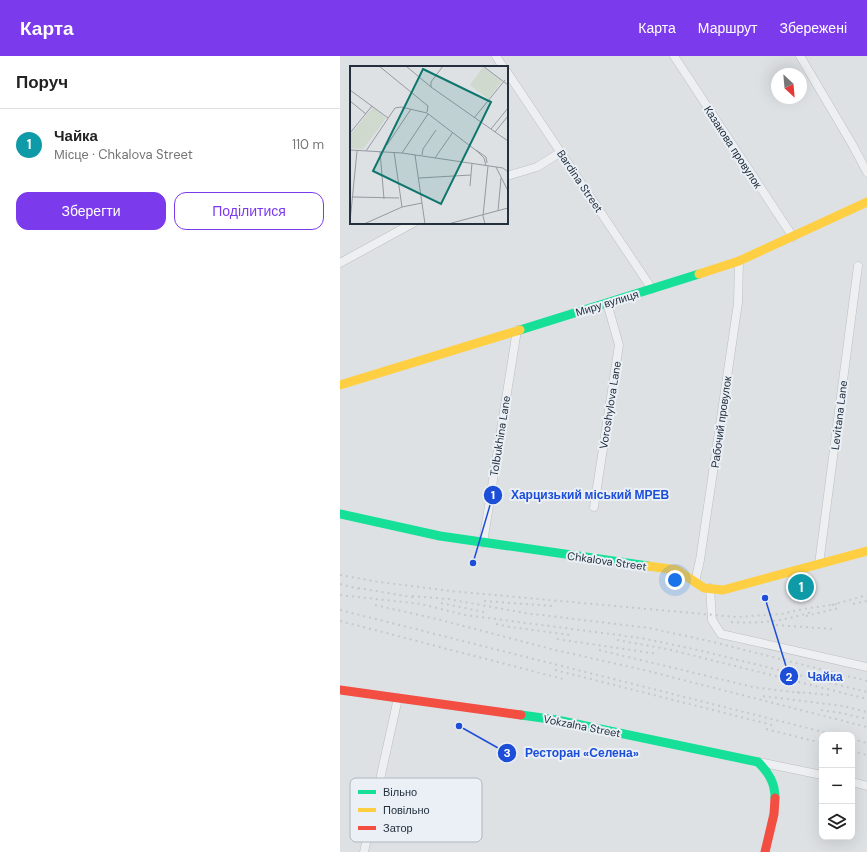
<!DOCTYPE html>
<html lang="uk">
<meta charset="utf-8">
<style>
:root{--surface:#fff;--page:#f6f6f6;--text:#222;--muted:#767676;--line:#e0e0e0;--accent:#7c3aed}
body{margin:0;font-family:"DM Sans",sans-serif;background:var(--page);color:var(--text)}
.controls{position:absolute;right:12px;bottom:12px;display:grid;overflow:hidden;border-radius:8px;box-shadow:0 4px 16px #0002}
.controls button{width:36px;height:36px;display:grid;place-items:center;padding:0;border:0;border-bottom:1px solid var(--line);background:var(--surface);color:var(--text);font:20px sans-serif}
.compass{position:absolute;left:431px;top:12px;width:36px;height:36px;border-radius:50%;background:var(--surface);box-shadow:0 4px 16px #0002;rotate:154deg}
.you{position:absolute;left:335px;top:524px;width:14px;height:14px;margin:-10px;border:3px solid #fff;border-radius:50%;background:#1a73e8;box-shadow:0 0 0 6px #1a73e833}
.badge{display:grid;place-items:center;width:26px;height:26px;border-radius:50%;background:var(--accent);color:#fff;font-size:13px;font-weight:700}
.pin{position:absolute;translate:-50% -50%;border:2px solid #fff;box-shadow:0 1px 4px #0006}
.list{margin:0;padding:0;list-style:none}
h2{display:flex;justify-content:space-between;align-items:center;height:52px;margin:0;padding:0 16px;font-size:17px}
h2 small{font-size:13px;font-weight:400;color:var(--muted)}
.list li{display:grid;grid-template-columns:26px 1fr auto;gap:12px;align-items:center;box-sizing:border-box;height:72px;padding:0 16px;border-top:1px solid var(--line)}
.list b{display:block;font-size:15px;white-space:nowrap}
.list p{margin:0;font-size:13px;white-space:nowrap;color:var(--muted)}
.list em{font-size:13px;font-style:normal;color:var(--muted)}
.actions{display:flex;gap:8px;padding:12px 16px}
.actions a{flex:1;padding:9px 0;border:1px solid var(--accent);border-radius:12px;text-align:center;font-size:14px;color:var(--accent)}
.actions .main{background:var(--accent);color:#fff}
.icon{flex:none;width:22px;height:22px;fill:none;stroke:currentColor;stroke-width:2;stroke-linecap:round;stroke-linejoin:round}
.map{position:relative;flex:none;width:527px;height:796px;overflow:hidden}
header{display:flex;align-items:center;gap:24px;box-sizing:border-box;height:56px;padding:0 20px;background:var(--accent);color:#fff}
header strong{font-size:19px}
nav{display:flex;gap:22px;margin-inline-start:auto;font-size:14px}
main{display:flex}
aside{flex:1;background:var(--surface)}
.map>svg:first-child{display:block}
</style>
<header>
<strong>Карта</strong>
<nav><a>Карта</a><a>Маршрут</a><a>Збережені</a></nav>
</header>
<main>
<aside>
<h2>Поруч<small></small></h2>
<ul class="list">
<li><span class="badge" style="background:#0f9aa8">1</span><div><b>Чайка</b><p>Місце · Chkalova Street</p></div><em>110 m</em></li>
</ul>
<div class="actions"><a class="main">Зберегти</a><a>Поділитися</a></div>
</aside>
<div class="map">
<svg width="527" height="796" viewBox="0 0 527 796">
<rect width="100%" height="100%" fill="#dee1e4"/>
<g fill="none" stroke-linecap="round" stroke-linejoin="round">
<defs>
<g id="street">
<path d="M156,0L163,11"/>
<path d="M334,0L453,181"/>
<path d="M460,0L512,88L527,116"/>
<path d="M167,16L312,233"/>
<path d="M167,120L197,111L221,96"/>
<path d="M0,207L73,167"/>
<path d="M254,451L279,289L267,247"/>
<path d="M143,487L177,274"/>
<path d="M479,508L518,210"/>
<path d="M355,526L360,504L398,247L399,205"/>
<path d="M370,532L372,564L381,578L527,611"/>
<path d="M419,706L482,719"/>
<path d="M512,726L527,730"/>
<path d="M24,796L58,642"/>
</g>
</defs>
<use href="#street" stroke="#bcbfc2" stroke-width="9"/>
<use href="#street" stroke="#edeff1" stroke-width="8"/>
<g stroke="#16e098" stroke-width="9">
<path d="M180,274L359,218"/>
<path d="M0,458L100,480L308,510"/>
<path d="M181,659L217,664L418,706C429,717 435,727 435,742"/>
</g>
<g stroke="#ffcf43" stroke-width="9">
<path d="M359,218L399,205L527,146"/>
<path d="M0,329L180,274"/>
<path d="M308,510L337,514L364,532L383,534L527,495"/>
</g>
<g stroke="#f24e42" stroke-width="9">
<path d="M0,634L181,659"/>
<path d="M425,796L434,758L435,742"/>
</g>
<g stroke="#c6c9cc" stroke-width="2" stroke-dasharray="2 4" stroke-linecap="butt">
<path d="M0,519L39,526L110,535L396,561L442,558L463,553L498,548"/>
<path d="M0,528L23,534"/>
<path d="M18,532L77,542"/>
<path d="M0,539L81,548L125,559L301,582L358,594L527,636"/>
<path d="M72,540L108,543L185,557L309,572L369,585L527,625"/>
<path d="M144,545L213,550"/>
<path d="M101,547L144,556"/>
<path d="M513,548L527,545"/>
<path d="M35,549L101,564L211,593L304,614L527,671"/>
<path d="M492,549L527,539"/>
<path d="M0,554L495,679"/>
<path d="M466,560L499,552"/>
<path d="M0,565L223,623"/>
<path d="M391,566C419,568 444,565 471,556"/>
<path d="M156,568L170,571L231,579"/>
<path d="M436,569L493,573"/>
<path d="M217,583L318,598"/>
<path d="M277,584L327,593L527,643"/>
<path d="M259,594L413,631L461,637"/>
<path d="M215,614L436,670"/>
<path d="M457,636L489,639"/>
<path d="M423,640L503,650L527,656"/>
<path d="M481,654L501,657L527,663"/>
<path d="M426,673L482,687"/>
<path d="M512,683L527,687"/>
<path d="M512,695L527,699"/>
</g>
</g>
<g text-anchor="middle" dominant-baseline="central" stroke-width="4" stroke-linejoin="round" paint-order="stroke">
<g font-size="11" fill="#24303e" stroke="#eaf0f5">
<text transform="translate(393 91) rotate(57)">Казакова провулок</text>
<text transform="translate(240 125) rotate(56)">Bardina Street</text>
<text transform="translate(267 247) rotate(-17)">Миру вулиця</text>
<text transform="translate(270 349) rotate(-81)">Voroshylova Lane</text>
<text transform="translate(499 359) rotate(-83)">Levitana Lane</text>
<text transform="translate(381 366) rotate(-82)">Рабочий провулок</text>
<text transform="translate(160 380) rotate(-81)">Tolbukhina Lane</text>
<text transform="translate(267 505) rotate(8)">Chkalova Street</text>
<text transform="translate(242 670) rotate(11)">Vokzalna Street</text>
</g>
</g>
<g transform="translate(10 10)">
<rect width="158" height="158" fill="#dee1e4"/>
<path d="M23,41L36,52L29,62L15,51Z" fill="#cfd9cd"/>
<path d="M133,1L152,15L138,33L120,19ZM15,51L29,62L13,83L0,82V69Z" fill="#cfd9cd"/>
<path d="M132,5L138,10L130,20L126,21L123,16Z" fill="#cfd9cd"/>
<path fill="none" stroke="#949aa2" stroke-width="1" d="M29,0L78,40L77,46M56,0L81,21M93,0L81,16V21L158,75M133,0L158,19M0,24L38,52M0,35L16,48M124,52L155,14M141,63L158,42M145,66L158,50M0,67L22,40M37,79L61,43M0,84L52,87L153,102L158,106M126,84L136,91L137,97M16,85L45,42L51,41L77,47L128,86L134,92L136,100M30,86L34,133M44,86L52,141M52,87L78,48M65,89L75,158M72,89L73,83L86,64M85,92L103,66M146,101L158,125M69,112L121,109M120,120L122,97M3,131L49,132M148,145L151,112M0,156L7,85M14,158L52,141L72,137M98,158L158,142M135,158L133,150L138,100"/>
<path fill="#0f766e" fill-opacity="0.15" stroke="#0f766e" stroke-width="2" d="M73,3L141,36L91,138L23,105Z"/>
<rect width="158" height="158" fill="none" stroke="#24303e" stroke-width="2"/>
</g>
<rect x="10" y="722" width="132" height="64" rx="6" fill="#eaf0f5" stroke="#afb6be" stroke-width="1"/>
<rect x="18" y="734" width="18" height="4" fill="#16e098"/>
<rect x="18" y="752" width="18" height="4" fill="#ffcf43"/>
<rect x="18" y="770" width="18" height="4" fill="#f24e42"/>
<g font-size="11" fill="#24303e">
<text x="43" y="740">Вільно</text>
<text x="43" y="758">Повільно</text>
<text x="43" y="776">Затор</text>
</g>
<path fill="none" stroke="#1d4ed8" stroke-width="1.5" d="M133 507L153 439M425 542L449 620M119 670L167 697"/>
<g fill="#1d4ed8" stroke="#eaf0f5" stroke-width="1.5">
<circle cx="133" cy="507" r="4"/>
<circle cx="425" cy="542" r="4"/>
<circle cx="119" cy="670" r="4"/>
<circle cx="153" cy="439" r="10"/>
<circle cx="449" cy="620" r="10"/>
<circle cx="167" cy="697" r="10"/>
</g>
<g font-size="12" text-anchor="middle" font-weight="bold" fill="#fff">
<text x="153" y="443">1</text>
<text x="449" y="625">2</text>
<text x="167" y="701">3</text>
</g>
<g font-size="12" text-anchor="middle" font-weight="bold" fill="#1d4ed8" stroke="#eaf0f5" stroke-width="4" stroke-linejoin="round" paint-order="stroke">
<text x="250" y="443">Харцизький міський МРЕВ</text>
<text x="485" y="625">Чайка</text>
<text x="242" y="701">Ресторан «Селена»</text>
</g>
</svg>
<div class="controls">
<button>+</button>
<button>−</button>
<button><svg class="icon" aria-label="layers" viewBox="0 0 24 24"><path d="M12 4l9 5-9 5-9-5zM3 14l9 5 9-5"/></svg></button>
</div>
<svg class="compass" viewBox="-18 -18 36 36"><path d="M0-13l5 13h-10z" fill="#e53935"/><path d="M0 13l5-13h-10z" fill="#767676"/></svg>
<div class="you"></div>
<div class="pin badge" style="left:461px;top:531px;background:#0f9aa8">1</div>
</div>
</main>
